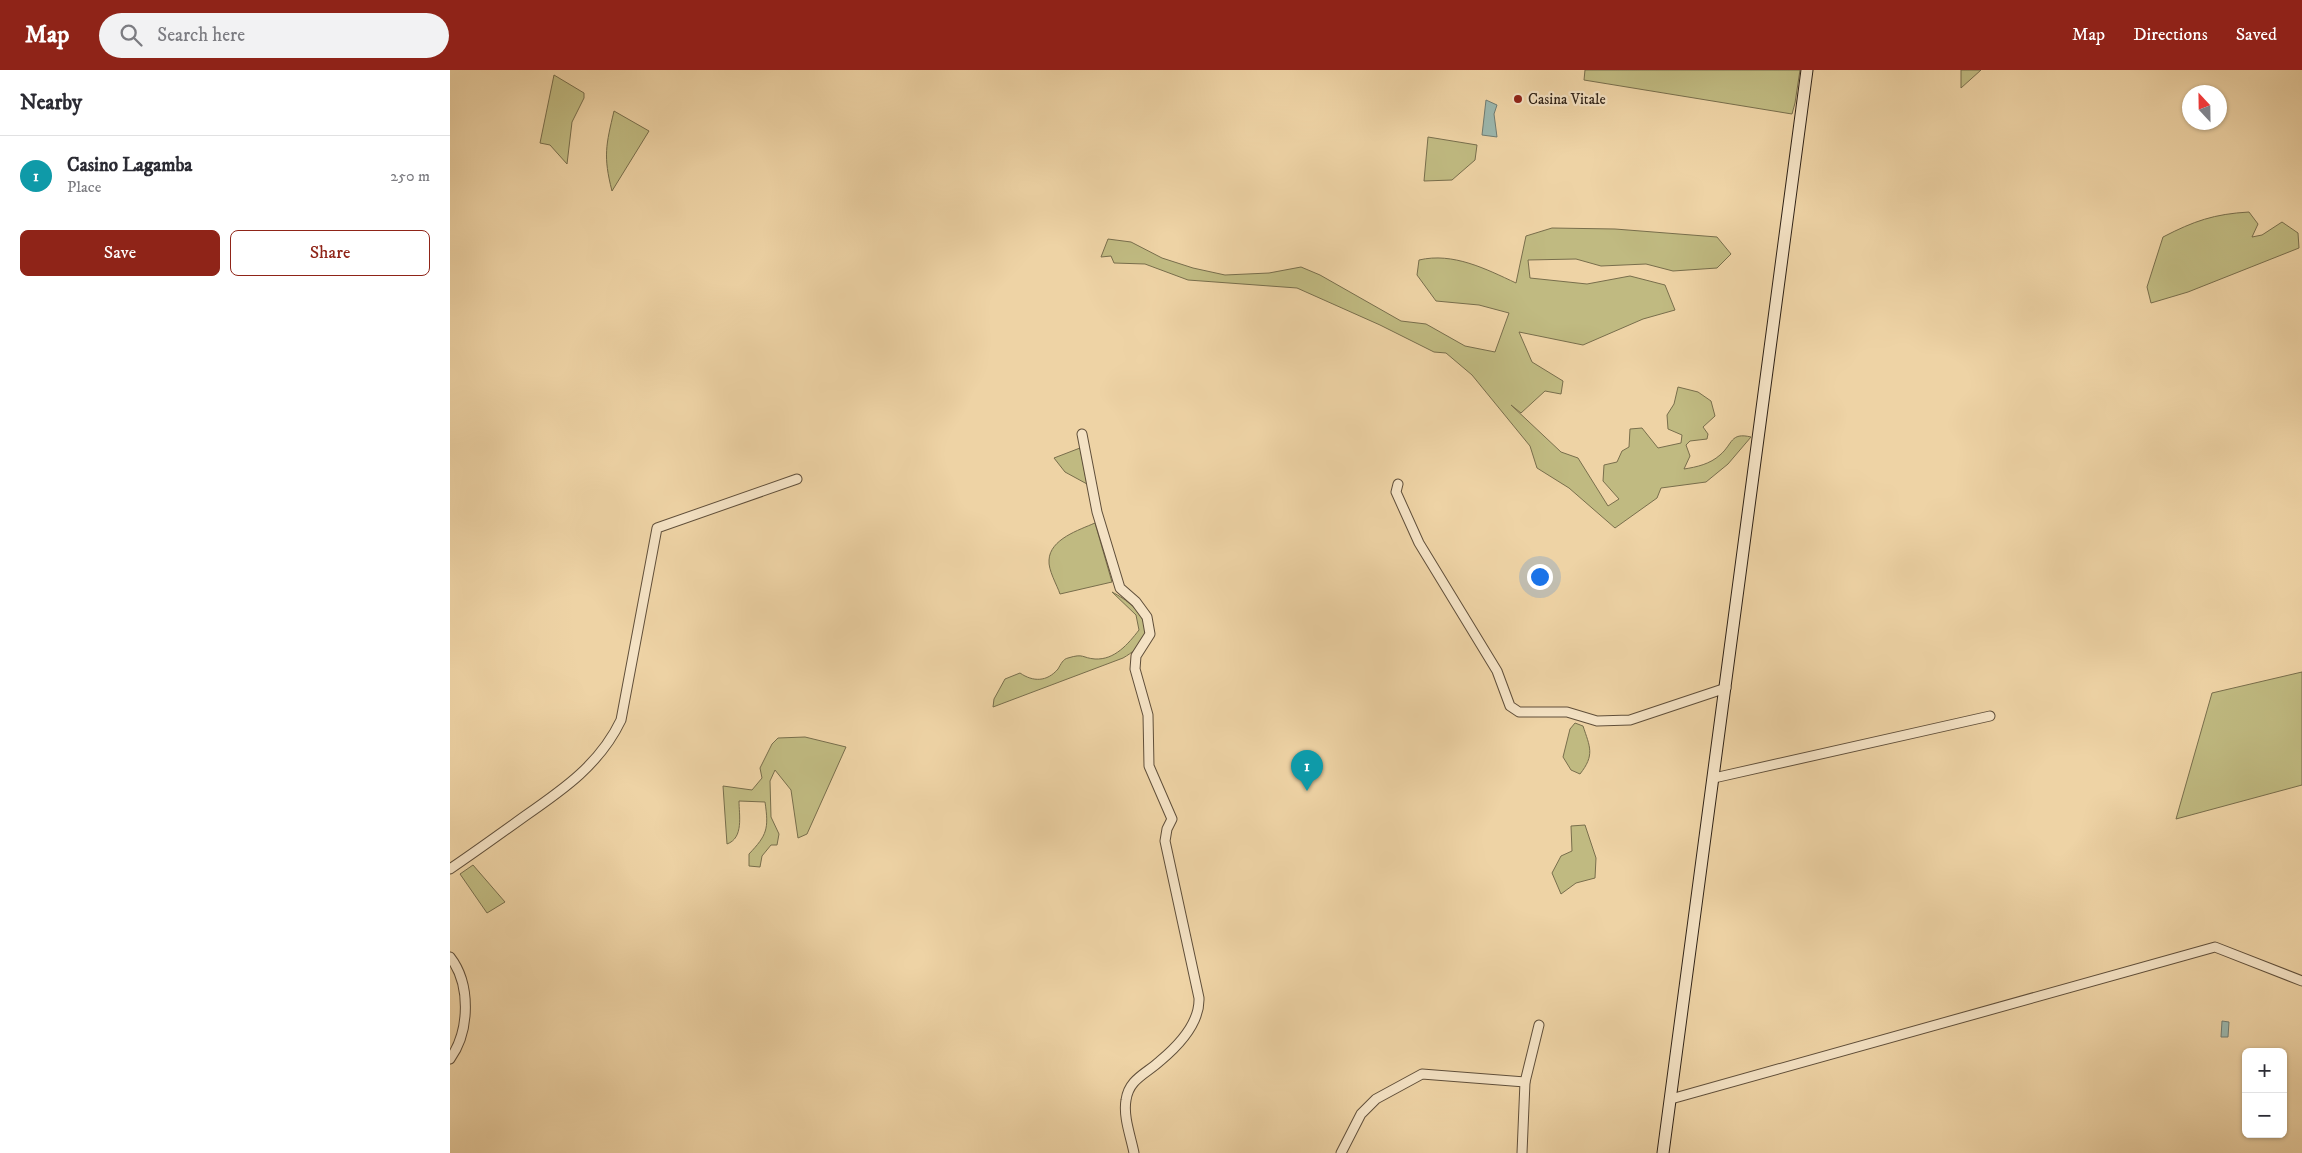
<!DOCTYPE html>
<meta charset="utf-8">
<style>
:root{--surface:#fff;--page:#f2f2f3;--text:#2b2b33;--muted:#7c7c81;--line:#e1e1e2;--accent:#8f2418}
body{margin:0;font-family:"IM FELL DW Pica",serif;background:var(--page);color:var(--text)}
.controls{position:absolute;right:15px;bottom:15px;display:grid;overflow:hidden;border-radius:8px;box-shadow:0 1px 4px #0004}
.controls button{width:45px;height:45px;display:grid;place-items:center;padding:0;border:0;border-bottom:1px solid var(--line);background:var(--surface);color:var(--text);font:25px sans-serif}
.compass{position:absolute;left:1732px;top:15px;width:45px;height:45px;border-radius:50%;background:var(--surface);box-shadow:0 1px 4px #0004;rotate:338deg}
.you{position:absolute;left:1089px;top:506px;width:18px;height:18px;margin:-12px;border:4px solid #fff;border-radius:50%;background:#1a73e8;box-shadow:0 0 0 8px #1a73e833}
.badge{display:grid;place-items:center;width:32px;height:32px;border-radius:50%;background:var(--accent);color:#fff;font-size:16px;font-weight:700}
.pin{position:absolute;translate:-50% -41px;filter:drop-shadow(0 1px 2px #0008)}
.pin::after{content:'';position:absolute;top:26px;width:18px;height:15px;background:inherit;clip-path:polygon(0 0,100% 0,50% 100%)}
.list{margin:0;padding:0;list-style:none}
h2{display:flex;justify-content:space-between;align-items:center;height:65px;margin:0;padding:0 20px;font-size:21px}
h2 small{font-size:16px;font-weight:400;color:var(--muted)}
.list li{display:grid;grid-template-columns:32px 1fr auto;gap:15px;align-items:center;box-sizing:border-box;height:80px;padding:0 20px;border-top:1px solid var(--line)}
.list b{display:block;font-size:19px;white-space:nowrap}
.list p{margin:0;font-size:16px;white-space:nowrap;color:var(--muted)}
.list em{font-size:16px;font-style:normal;color:var(--muted)}
.actions{display:flex;gap:10px;padding:15px 20px}
.actions a{flex:1;padding:11px 0;border:1px solid var(--accent);border-radius:8px;text-align:center;font-size:18px;color:var(--accent)}
.actions .main{background:var(--accent);color:#fff}
.icon{flex:none;width:28px;height:28px;fill:none;stroke:currentColor;stroke-width:2;stroke-linecap:round;stroke-linejoin:round}
.map{position:relative;flex:none;width:1852px;height:1083px;overflow:hidden}
header{display:flex;align-items:center;gap:30px;box-sizing:border-box;height:70px;padding:0 25px;background:var(--accent);color:#fff}
header strong{font-size:24px}
nav{display:flex;gap:28px;margin-inline-start:auto;font-size:18px}
.search{width:350px;height:45px;background:var(--page);display:flex;align-items:center;gap:12px;box-sizing:border-box;padding:0 18px;border-radius:28px;color:var(--muted);font-size:19px}
main{display:flex}
aside{flex:1;background:var(--surface)}
.map>svg:first-child{display:block}
</style>
<header>
<strong>Map</strong>
<div class="search"><svg class="icon" aria-label="search" viewBox="0 0 24 24"><circle cx="10" cy="10" r="6"/><path d="M15 15l6 6"/></svg>Search here</div>
<nav><a>Map</a><a>Directions</a><a>Saved</a></nav>
</header>
<main>
<aside>
<h2>Nearby<small></small></h2>
<ul class="list">
<li><span class="badge" style="background:#0f9aa8">1</span><div><b>Casino Lagamba</b><p>Place</p></div><em>250 m</em></li>
</ul>
<div class="actions"><a class="main">Save</a><a>Share</a></div>
</aside>
<div class="map">
<svg width="1852" height="1083" viewBox="0 0 1852 1083">
<rect width="100%" height="100%" fill="#eed3a5"/>
<filter id="stains"><feTurbulence type="fractalNoise" baseFrequency=".004" numOctaves="4"/><feColorMatrix values="0 0 0 0 .2 0 0 0 0 .09 0 0 0 0 .02 0 0 0 .5 -.17"/></filter>
<radialGradient id="worn" r=".72"><stop offset=".6" stop-color="#630" stop-opacity="0"/><stop offset="1" stop-color="#630" stop-opacity=".3"/></radialGradient>
<g fill="#c0ba81" stroke="#786e4c">
<path d="M1135,0H1350L1345,33L1342,44L1134,10Z"/>
<path d="M1511,0H1531L1511,18Z"/>
<path d="M104,5L134,23V28L122,52L117,94L100,75L90,73Z"/>
<path d="M164,41L199,61L162,121C153,86 156,75 164,41Z"/>
<path d="M978,67L1027,75L1025,90L1002,110L974,111Z"/>
<path d="M1799,142L1808,154L1802,167L1812,165L1832,152L1848,163L1849,178L1738,222L1701,233L1697,217L1713,167C1744,151 1764,144 1799,142Z"/>
<path d="M1102,158L1165,159L1267,167L1281,184L1267,198L1223,201L1196,194L1151,196L1126,189L1078,190L1080,208L1137,214L1180,206L1215,215L1225,240L1193,249L1133,275L1069,262L1082,292L1113,311L1111,324L1095,321L1071,343L1061,335L1111,382L1128,388L1158,436L1169,429L1153,411L1154,395L1167,392L1172,381L1179,377L1180,359L1192,358L1208,378L1231,373L1232,365L1218,359L1217,345L1224,334L1228,317L1248,322L1261,331L1265,346L1253,357L1258,364L1257,369L1240,371L1236,375L1240,386L1234,399C1247,397 1260,394 1270,385C1283,374 1280,362 1301,367L1278,394L1256,412L1211,418L1207,428L1165,458L1119,418L1087,398L1080,376L1022,305L996,283L984,282L930,255L847,218L738,210L695,194L664,193L661,186L651,187L658,169L681,172L712,188L743,198L775,205L819,203L851,197L870,205L951,251L976,254L1015,276L1045,282L1059,243L1029,235L986,231L967,205L969,190C1003,182 1036,199 1066,213L1076,166Z"/>
<path d="M630,378L637,414L615,402L604,388Z"/>
<path d="M645,453L662,512L610,524C607,515 598,500 599,490C600,469 629,460 645,453Z"/>
<path d="M662,522C693,538 712,566 673,588L543,637L544,629L555,609L570,603C583,612 597,612 608,599C611,594 613,589 618,588C634,583 632,588 645,589C665,590 678,574 689,560L686,545Z"/>
<path d="M1852,602V715L1726,749L1762,623Z"/>
<path d="M1125,653L1133,656C1140,677 1145,685 1130,704L1121,700L1113,687L1120,659Z"/>
<path d="M355,667L396,677L357,764L348,768L341,720L325,700L320,711L321,747L329,764L327,775H321L312,786L310,797L299,796V784C317,765 319,759 315,732L289,731C289,745 294,768 277,774L273,716L302,720L312,708L310,698L322,674L328,668Z"/>
<path d="M1135,755L1146,788L1145,808L1126,813L1111,824L1102,803L1111,786L1122,781L1121,756Z"/>
<path d="M23,795L55,832L37,843L10,804Z"/>
</g>
<g fill="#9bb7ae" stroke="#707c72">
<path d="M1036,30L1047,35L1044,44L1047,67L1032,65Z"/>
<path d="M1772,951L1779,952L1778,967H1771Z"/>
</g>
<g fill="none" stroke-linecap="round" stroke-linejoin="round">
<defs>
<g id="minor">
<path d="M632,364L647,442L670,518L686,532L697,547L700,564L686,586L685,599L698,645L699,696L722,749L717,759L715,771L749,928C750,953 728,976 710,991C696,1004 679,1009 676,1030C673,1047 681,1067 684,1083"/>
<path d="M948,414L946,422L969,473L1047,601L1060,636L1069,642H1117L1147,651L1180,650L1276,618"/>
<path d="M1264,708L1540,646"/>
<path d="M0,799C25,782 50,764 75,746C114,719 150,694 171,650L207,458L347,409"/>
<path d="M0,887C21,914 20,961 0,989"/>
<path d="M1221,1029L1765,877L1852,911"/>
<path d="M891,1083L911,1044L926,1029L972,1004L1075,1012"/>
<path d="M1072,1083L1075,1012L1089,955"/>
</g>
<path id="secondary" d="M1213,1083L1357,0"/>
</defs>
<use href="#minor" stroke="#604f3a" stroke-width="11"/>
<use href="#secondary" stroke="#302317" stroke-width="13"/>
<use href="#minor" stroke="#f4e2c4" stroke-width="9"/>
<use href="#secondary" stroke="#f4e2c4" stroke-width="11"/>
</g>
<circle fill="#8f2418" stroke="#f4e2c4" stroke-width="2" cx="1068" cy="29" r="5"/>
<g text-anchor="middle" dominant-baseline="central" stroke-width="4.5" stroke-linejoin="round" paint-order="stroke">
<g font-size="15" fill="#302317" stroke="#f4e2c4" text-anchor="start">
<text x="1078" y="29">Casina Vitale</text>
</g>
</g>
<rect width="100%" height="100%" filter="url(#stains)"/>
<rect width="100%" height="100%" fill="url(#worn)"/>
</svg>
<div class="controls">
<button>+</button>
<button>−</button>
</div>
<svg class="compass" viewBox="-18 -18 36 36"><path d="M0-13l5 13h-10z" fill="#e53935"/><path d="M0 13l5-13h-10z" fill="#7c7c81"/></svg>
<div class="you"></div>
<div class="pin badge" style="left:857px;top:721px;background:#0f9aa8">1</div>
</div>
</main>
